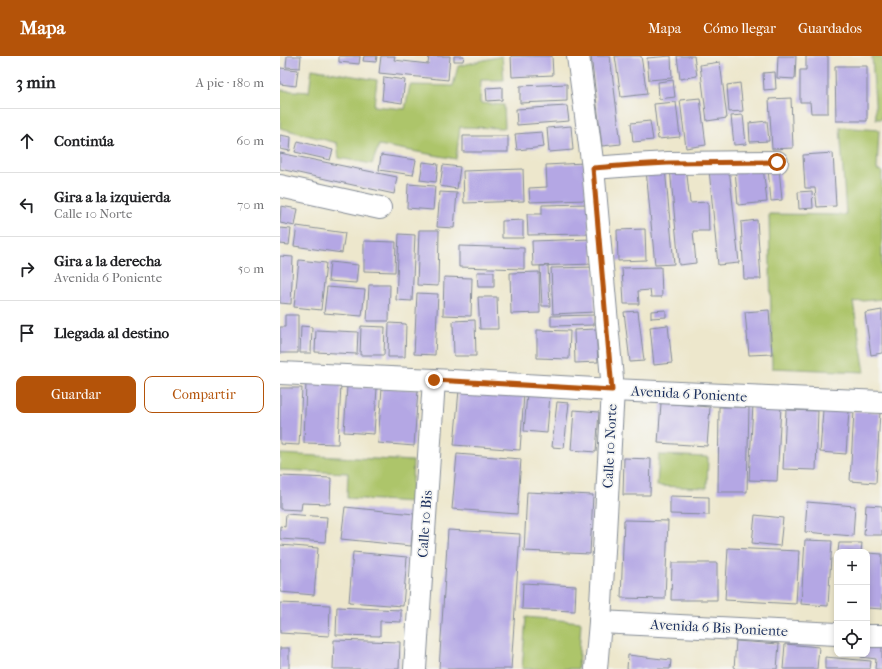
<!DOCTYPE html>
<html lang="es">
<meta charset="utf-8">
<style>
:root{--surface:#fff;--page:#f6f6f6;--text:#202124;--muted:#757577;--line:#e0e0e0;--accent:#b45309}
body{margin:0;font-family:"IM FELL French Canon",serif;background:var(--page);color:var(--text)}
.controls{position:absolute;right:12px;bottom:12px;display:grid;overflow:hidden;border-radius:8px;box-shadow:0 2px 6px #0003}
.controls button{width:36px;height:36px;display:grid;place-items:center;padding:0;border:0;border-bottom:1px solid var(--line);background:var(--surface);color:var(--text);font:20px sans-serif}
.stop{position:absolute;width:12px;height:12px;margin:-9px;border:3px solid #b45309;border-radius:50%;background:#fff}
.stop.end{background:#b45309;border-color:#fff;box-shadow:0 1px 4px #0008}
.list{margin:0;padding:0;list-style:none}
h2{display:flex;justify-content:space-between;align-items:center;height:52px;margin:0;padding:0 16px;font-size:17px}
h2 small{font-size:13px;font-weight:400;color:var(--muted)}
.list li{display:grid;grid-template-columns:26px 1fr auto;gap:12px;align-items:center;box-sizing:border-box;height:64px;padding:0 16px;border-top:1px solid var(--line)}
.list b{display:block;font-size:15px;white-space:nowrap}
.list p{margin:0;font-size:13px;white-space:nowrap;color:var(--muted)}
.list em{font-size:13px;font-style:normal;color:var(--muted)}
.actions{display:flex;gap:8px;padding:12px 16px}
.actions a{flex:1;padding:9px 0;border:1px solid var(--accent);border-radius:8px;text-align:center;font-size:14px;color:var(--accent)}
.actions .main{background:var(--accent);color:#fff}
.icon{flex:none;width:22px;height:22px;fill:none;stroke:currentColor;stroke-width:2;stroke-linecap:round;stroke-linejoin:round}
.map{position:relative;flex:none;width:602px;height:613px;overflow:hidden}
header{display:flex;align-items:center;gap:24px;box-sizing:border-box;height:56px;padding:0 20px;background:var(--accent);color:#fff}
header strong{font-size:19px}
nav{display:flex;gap:22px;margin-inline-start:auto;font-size:14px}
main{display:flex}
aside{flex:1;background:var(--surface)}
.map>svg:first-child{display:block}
</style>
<header>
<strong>Mapa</strong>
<nav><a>Mapa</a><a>Cómo llegar</a><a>Guardados</a></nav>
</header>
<main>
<aside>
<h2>3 min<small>A pie · 180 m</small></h2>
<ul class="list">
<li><svg class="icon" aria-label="ahead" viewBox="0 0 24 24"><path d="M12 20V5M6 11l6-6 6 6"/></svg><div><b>Continúa</b></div><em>60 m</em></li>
<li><svg class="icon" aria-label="left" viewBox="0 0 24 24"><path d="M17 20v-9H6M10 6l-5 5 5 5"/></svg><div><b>Gira a la izquierda</b><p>Calle 10 Norte</p></div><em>70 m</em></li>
<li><svg class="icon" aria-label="right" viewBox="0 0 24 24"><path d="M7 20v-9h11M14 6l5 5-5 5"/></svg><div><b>Gira a la derecha</b><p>Avenida 6 Poniente</p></div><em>50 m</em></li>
<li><svg class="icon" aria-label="arrive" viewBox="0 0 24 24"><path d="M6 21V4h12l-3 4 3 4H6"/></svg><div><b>Llegada al destino</b></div></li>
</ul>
<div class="actions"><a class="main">Guardar</a><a>Compartir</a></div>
</aside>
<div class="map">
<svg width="602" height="613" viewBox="0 0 602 613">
<rect width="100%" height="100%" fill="#f6f6f2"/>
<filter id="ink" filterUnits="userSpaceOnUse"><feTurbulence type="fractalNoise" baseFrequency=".025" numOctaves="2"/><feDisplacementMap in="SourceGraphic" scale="8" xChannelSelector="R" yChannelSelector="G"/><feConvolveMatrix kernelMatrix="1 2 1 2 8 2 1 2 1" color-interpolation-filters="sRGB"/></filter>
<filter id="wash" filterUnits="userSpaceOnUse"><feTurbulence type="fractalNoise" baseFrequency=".012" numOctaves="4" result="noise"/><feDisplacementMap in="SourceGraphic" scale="16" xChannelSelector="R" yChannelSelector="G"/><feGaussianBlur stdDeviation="0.9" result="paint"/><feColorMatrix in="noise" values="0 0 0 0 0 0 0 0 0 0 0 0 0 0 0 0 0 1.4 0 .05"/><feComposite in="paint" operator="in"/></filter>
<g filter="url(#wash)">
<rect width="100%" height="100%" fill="#ede7cc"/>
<g fill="#adc56a" stroke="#647a64">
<path d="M222,0L224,24H201L200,47L224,49L225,72L180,71L176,103L99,89L92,108L59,102L57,87L0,72V34L29,36L32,13L97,24L94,50L125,53L130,29L173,30L178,10Z"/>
<path d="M592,0H602V63H596Z"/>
<path d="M560,71L599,74L597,114L602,115V243L573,246L585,316L492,312L489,158L566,159Z"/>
<path d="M0,398L133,405L131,446L67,442L68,417L0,414Z"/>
<path d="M379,399L428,401L427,432L377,430Z"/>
<path d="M246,561L301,566L298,613H242Z"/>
</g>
<g id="blocks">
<g fill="#b4a7e4">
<path d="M7,0H21L20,12L6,11Z"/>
<path d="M59,0H80L79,8L59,6Z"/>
<path d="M84,0H97L96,6L83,5Z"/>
<path d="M101,0H115L114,4L148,8L149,0H170L168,24L99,17Z"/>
<path d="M174,0H184L183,5H174Z"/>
<path d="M231,0H272L273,19L232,21Z"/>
<path d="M311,0H330L341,88L322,90Z"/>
<path d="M335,0H361L367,38L341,41Z"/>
<path d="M391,0L392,22L369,24L367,2Z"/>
<path d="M397,0H414L417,20L400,23Z"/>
<path d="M498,0H516L515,23L497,22Z"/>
<path d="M526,0H548V57H531L530,46H520V14H526Z"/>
<path d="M440,6L447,62L427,65L420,9Z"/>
<path d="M555,10H587V65H556Z"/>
<path d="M0,12L18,14L16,30L0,28Z"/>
<path d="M495,16L496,33L484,34L483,17Z"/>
<path d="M104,21L125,24L122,47L102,44Z"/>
<path d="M393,24L395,41L379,43L378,26Z"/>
<path d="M460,27L463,55L449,56L447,29Z"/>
<path d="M287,28V45L240,47V30Z"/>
<path d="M222,31V44L207,45L206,32Z"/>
<path d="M420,42L426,89L406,92L400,44Z"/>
<path d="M511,42L513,92L492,93L489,43Z"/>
<path d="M396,46L400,81L378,83L374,48Z"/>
<path d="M287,50L289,65L237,69L236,53Z"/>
<path d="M463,59L466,88L454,89L451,60Z"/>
<path d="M370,65L373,84L353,86L351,67Z"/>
<path d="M487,65L489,85L470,86L469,67Z"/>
<path d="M291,70L293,94L269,96L267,72Z"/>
<path d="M262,76L264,91L237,94L235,78Z"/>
<path d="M0,79L11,81L10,95L0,93Z"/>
<rect x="183" y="80" width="45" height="16"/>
<path d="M18,85L53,94L50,104L15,96Z"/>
<path d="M0,97L117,121L114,138L0,113Z"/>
<path d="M553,97L556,150L537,151L535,132H525L523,99Z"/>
<path d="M101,99L136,104L133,119L99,114Z"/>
<path d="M143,106L158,108L156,126L140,124Z"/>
<path d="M304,107L306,144L250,146L249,132L267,131L266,109Z"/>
<path d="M163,109L180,111L177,133L160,130Z"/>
<path d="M406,110L410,147L428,146L429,175H413L416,207L399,209L390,112Z"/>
<path d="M449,111L459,207L438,209L429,113Z"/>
<path d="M483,111L487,146L458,149L455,114Z"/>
<path d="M385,112L394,208L375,209L366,114Z"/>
<path d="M499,112L502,144L491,145L488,113Z"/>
<path d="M243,113L244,145L184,147L183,115Z"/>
<path d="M128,128L155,130L153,154L127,152Z"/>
<path d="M532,135L533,152L519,153L518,136Z"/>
<path d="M160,136L177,137L174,172L157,171Z"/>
<path d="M309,148V178L248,179L247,158H262V149Z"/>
<path d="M1,150L18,153L15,170L0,167Z"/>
<path d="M243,164V182H222V165Z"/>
<path d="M477,164L481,223H464L461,166Z"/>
<path d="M17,170L65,177L62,197L14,190Z"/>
<path d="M0,172L11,173L9,189L0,188Z"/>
<path d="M365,173L366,204L338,205L337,174Z"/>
<path d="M139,174H159L158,230L137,229Z"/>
<path d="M119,178L135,179L132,245L116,244Z"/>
<path d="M312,183L313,208L253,210L252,185Z"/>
<path d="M84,185L116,186L115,216L84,215Z"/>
<path d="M179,190L244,192V213L179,211Z"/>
<path d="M0,200L13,201L11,248L0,247Z"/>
<path d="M19,204L46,207L41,254L14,251Z"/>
<path d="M50,206L78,209L76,227L48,225Z"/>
<path d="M260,210H268L270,250H262Z"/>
<path d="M314,211L315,256L273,258L271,212Z"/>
<path d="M381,211L382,241H371L370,234L358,235L359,248H344L342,212Z"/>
<path d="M197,216H214V231H198Z"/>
<path d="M259,216L260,257L231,258L230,217Z"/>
<path d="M164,221L192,222L191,260L163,259Z"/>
<path d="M89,229H110L109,265H87Z"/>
<path d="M47,231L85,234L82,260L44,257Z"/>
<path d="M137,237L158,238L155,299L134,298Z"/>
<path d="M198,241H217L218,273H200Z"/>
<path d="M386,254V261L371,262V255Z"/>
<path d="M489,254L492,298L469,299L465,256Z"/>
<path d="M602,254V297L591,299L585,257Z"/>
<path d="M358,255L364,305L350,306L344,256Z"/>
<path d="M5,259H18V297H0V271H5Z"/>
<path d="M314,259V269L271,270V260Z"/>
<path d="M195,264L196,300H174L173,265Z"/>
<path d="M109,267L126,268L125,301H108Z"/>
<path d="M388,269L392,307L374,309L370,271Z"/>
<path d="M21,270L32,271L31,297H20Z"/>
<path d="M81,270L105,271L104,299H80Z"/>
<path d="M316,273L318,306L295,307L294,274Z"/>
<path d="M36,274L78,276L77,298L35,296Z"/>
<path d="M257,274L290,275L289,303L257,302Z"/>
<path d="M26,326L61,328L58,388L24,387Z"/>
<path d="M67,330L97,332L94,378L64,376Z"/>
<path d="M102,331L138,334L134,390L98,387Z"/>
<path d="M0,332H22L19,389L0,388Z"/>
<path d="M179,334L244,338L240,394L174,389Z"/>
<path d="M247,337L270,339L267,377L244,375Z"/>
<path d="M277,346L289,347L284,392L272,391Z"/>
<path d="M381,347L430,351L427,390L378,387Z"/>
<path d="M473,348L501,350L497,425L469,424Z"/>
<path d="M439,351H469L467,436H438Z"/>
<path d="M294,354L319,356L316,396L291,394Z"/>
<path d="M506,354L538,355L536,414L503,413Z"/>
<path d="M543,354L569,355L566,398L540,396Z"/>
<path d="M574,355L600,356L596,427L570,425Z"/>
<path d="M177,398L241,403L237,458L172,453Z"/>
<path d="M344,402L371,403L370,439H343Z"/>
<path d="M0,420L51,422L50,448L22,447L21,454L0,453Z"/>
<path d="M247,436L313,439L310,498L244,495Z"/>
<path d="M390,440L429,441V459L390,458Z"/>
<path d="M527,446L575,450L573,480L525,476Z"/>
<path d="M586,449L602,450V479H584Z"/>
<path d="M65,451L134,458L131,490L61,483Z"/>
<path d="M6,458L47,461L45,486L0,483V470L5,471Z"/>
<path d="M475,459L503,462L500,490L472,487Z"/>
<path d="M344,464L388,465L385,543L341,542Z"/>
<path d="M168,474L240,478L231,613H159Z"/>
<path d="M525,484L552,485L548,550L521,548Z"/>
<path d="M559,487H582L581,496H558Z"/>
<path d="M0,489L38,492L34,539L0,536Z"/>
<path d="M448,492L519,495L516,548L445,544Z"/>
<path d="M73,496L127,501L123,550L69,546Z"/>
<path d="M588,497L602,498V553L587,552Z"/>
<path d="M392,507H437V544H391Z"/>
<path d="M243,527L296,530L295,555L242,553Z"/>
<path d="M0,547L50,549L49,580L0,577Z"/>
<path d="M57,551L121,554V566L100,565V580L56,579Z"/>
<path d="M54,584L120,586L119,613H53Z"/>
<path d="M456,585L499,588L497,613H454Z"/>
<path d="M587,585L602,587V613H595L596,603L581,601L582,598H587Z"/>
<path d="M505,588L539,591L537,613H503Z"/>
<rect x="0" y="592" width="9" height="21"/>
<path d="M348,599L391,604L390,613H347Z"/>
<path d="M545,601L591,605L590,613H545Z"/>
</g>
</g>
</g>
<g filter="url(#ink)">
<use href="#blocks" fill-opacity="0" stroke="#848b95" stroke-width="1"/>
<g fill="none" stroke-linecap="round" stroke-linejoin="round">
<defs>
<g id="minor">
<path d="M298,0L313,112L333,334L320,566L316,613"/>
<path d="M313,112L353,109L388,107L497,106"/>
<path d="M0,130L100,152"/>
<path d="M0,317L154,324L333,334L602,346"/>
<path d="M320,566L557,578"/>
<path d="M587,580H602"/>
<path d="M135,613L154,324"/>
</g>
</defs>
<use href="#minor" stroke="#848b95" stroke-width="24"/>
<use href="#minor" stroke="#fff" stroke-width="22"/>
</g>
</g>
<g fill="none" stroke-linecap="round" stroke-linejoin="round" filter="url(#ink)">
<path stroke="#b45309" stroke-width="5" d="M154,324L332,334L313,112L352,109L388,107L497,106"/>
</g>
<g text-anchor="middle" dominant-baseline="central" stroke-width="3.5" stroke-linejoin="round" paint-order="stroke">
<g font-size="14" fill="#1b2f5e" stroke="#f6f6f2">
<text transform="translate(409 338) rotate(3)">Avenida 6 Poniente</text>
<text transform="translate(330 390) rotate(-87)">Calle 10 Norte</text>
<text transform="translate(145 468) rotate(-86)">Calle 10 Bis</text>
<text transform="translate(439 572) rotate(3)">Avenida 6 Bis Poniente</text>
</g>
</g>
</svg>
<div class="controls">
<button>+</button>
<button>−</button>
<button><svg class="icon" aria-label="locate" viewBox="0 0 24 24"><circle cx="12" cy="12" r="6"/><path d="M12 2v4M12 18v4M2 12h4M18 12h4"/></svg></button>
</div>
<div class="stop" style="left:497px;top:106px"></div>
<div class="stop end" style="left:154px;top:324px"></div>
</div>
</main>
